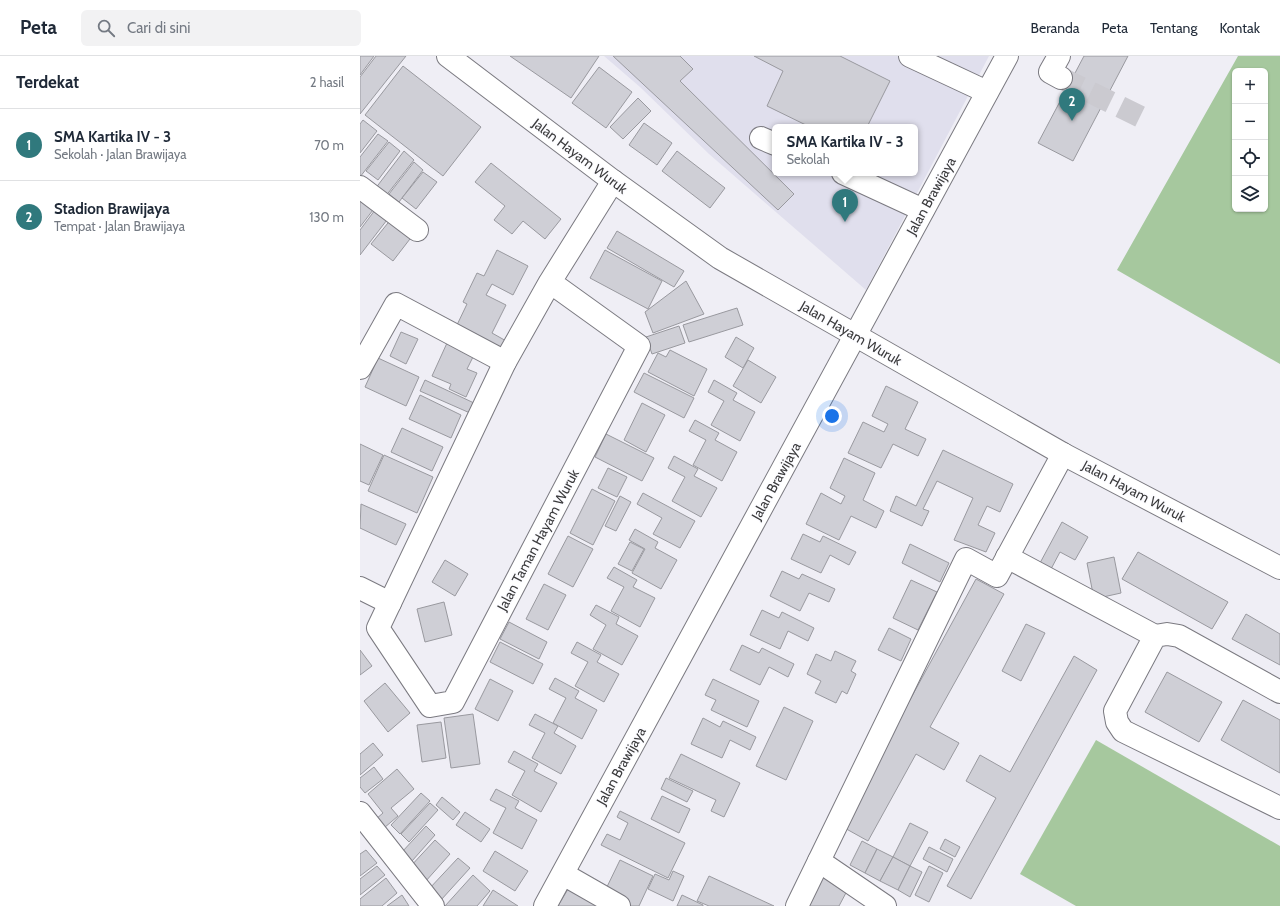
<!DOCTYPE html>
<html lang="id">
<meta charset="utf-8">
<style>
:root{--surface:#fff;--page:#f2f2f3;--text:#1f2937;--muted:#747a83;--line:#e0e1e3;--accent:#30797d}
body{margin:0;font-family:Cabin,sans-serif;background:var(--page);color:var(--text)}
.controls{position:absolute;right:12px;top:12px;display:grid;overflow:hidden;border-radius:6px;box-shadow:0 1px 3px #0004}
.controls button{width:36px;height:36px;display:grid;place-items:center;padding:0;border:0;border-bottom:1px solid var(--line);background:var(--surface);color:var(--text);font:20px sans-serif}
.you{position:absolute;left:472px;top:360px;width:14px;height:14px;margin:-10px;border:3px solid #fff;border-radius:50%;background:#1a73e8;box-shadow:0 0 0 6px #1a73e833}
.badge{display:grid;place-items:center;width:26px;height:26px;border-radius:50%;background:var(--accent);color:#fff;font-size:13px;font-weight:700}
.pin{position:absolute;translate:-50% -33px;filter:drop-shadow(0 1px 2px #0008)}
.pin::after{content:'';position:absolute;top:21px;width:14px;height:12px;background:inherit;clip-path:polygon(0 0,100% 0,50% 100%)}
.popup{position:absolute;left:412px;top:68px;width:146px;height:52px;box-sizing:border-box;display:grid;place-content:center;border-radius:6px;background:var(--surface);filter:drop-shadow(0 1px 3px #0005);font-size:13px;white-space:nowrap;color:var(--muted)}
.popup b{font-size:15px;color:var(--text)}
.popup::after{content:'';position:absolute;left:50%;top:100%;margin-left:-8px;border:8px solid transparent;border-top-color:var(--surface)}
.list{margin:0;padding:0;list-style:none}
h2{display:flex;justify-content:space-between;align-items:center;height:52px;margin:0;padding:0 16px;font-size:17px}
h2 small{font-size:13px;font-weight:400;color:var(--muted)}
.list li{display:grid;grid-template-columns:26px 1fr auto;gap:12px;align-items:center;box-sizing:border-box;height:72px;padding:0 16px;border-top:1px solid var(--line)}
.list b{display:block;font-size:15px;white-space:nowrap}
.list p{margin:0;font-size:13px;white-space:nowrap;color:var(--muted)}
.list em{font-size:13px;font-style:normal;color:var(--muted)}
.icon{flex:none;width:22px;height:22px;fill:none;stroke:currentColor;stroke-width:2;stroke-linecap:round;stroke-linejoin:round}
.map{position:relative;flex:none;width:920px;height:850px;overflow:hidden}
header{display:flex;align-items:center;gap:24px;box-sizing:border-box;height:56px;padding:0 20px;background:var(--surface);border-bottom:1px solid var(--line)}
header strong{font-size:19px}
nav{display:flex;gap:22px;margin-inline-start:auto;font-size:14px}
.search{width:280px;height:36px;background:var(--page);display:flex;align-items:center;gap:10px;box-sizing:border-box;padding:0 14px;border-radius:6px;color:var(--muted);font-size:15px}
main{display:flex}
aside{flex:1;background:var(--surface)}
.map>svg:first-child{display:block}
</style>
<header>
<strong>Peta</strong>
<div class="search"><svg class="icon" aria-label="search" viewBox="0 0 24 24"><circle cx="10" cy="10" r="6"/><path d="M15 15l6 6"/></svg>Cari di sini</div>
<nav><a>Beranda</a><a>Peta</a><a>Tentang</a><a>Kontak</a></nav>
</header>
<main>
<aside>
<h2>Terdekat<small>2 hasil</small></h2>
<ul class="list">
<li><span class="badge">1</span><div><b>SMA Kartika IV - 3</b><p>Sekolah · Jalan Brawijaya</p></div><em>70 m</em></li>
<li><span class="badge">2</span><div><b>Stadion Brawijaya</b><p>Tempat · Jalan Brawijaya</p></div><em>130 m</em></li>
</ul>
</aside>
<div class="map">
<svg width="920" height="850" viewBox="0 0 920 850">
<rect width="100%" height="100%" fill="#efeef5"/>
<path fill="#e0dfed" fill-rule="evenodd" d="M244,0H629L506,234L349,98L280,31ZM415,71H555V117H415Z"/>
<g fill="#a6c89e" fill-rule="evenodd">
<path d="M878,0H920V308L757,214ZM875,15H905V153H875Z"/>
<path d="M736,684L920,790V850H716L660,818Z"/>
</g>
<g fill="#cfcfd6" stroke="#99999f">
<path d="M0,0H14L0,19Z"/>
<path d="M16,0H46L0,58V21Z"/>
<path d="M150,0H239L211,42Z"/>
<path d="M253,0H320L333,13L320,25L434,138L418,154Z"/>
<path d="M394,0H480L530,25L507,71H450L407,50L423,15Z"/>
<path d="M724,0H768L713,105L678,87Z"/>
<path d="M43,10L121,71L83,120L5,59Z"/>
<path d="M239,11L272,36L246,72L212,47Z"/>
<path d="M278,42L291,55L263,83L250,71Z"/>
<path d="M3,64L17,75L0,97V68Z"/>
<path d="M284,67L312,87L297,109L269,89Z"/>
<path d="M18,78L28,85L0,121V101Z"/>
<path d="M29,86L40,95L18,124L6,115Z"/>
<path d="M44,95L54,104L25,141L15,133Z"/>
<path d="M317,95L365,132L350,152L302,115Z"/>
<path d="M54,106L63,114L39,146L29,138Z"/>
<path d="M131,107L201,163L185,183L163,165L152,178L134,164L145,150L115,126Z"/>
<path d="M63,116L77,126L56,153L42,142Z"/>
<path d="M0,138L16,150L0,171Z"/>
<path d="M18,150L30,160L0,199V174Z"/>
<path d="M32,162L53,179L33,205L11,188Z"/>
<path d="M257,175L324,215L314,231L247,192Z"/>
<path d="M137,194L168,210L153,239L132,228L126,239L146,249L132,277L148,286L143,296L96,271L107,248L103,246L117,217L124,220Z"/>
<path d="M245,194L302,225L288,253L230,222Z"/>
<path d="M326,225L344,258L293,277L285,256Z"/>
<path d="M377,252L383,269L329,286L323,269Z"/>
<path d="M319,270L325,287L292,298L286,281Z"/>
<path d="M41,276L58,283L46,308L30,300Z"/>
<path d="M376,281L394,292L383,312L365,301Z"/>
<path d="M87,287L114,299L107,313L117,317L106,341L89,333L91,328L72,320Z"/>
<path d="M310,294L347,313L334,340L288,316L298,297L306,301Z"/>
<path d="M18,302L59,321L46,350L5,331Z"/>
<path d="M388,304L416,321L401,347L373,330Z"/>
<path d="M284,317L334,342L324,362L274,336Z"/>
<path d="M65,324L114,347L110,357L60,335Z"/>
<path d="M354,324L377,337L373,344L395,356L380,385L351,369L364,345L348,336Z"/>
<path d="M526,330L558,346L545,373L566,383L558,400L533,388L521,412L488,397L503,366L524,376L528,368L512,360Z"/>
<path d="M60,339L101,359L91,382L49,363Z"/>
<path d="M282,347L305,359L286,396L264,384Z"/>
<path d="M335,364L359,377L355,384L377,396L362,425L333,409L346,384L329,375Z"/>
<path d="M42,372L83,391L72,415L31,396Z"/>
<path d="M246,378L294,402L282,425L235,401Z"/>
<path d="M0,388L23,399L9,429L0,425Z"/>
<path d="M583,394L653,428L640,456L627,450L618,469L635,477L626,496L594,484L613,442L577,425L563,453L569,455L562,470L530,455L536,440L556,450Z"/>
<path d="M24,399L73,421L57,457L8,435Z"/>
<path d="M314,400L338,413L334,420L357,432L341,461L312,445L325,421L308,412Z"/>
<path d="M484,402L515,417L503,444L524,455L516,472L491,460L479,484L446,468L461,437L481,448L485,440L470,432Z"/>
<path d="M248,412L267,421L257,441L238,432Z"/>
<path d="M232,433L255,445L233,489L210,477Z"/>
<path d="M283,437L335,465L320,492L293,478L302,462L277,448Z"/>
<path d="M260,440L271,446L256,475L245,470Z"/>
<path d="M1,448L46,468L36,489L0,472Z"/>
<path d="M702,466L728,481L715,504L700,496L691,513L680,507Z"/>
<path d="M275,473L298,486L295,492L317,504L301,533L272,517L285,493L269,484Z"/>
<path d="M443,478L460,486L463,480L496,496L489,509L470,499L461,517L431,503Z"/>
<path d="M208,480L233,493L213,531L188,518Z"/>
<path d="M270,486L284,493L272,515L258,508Z"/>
<path d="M550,488L589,507L580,526L542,507Z"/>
<path d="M778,496L868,546L852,573L762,523Z"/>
<path d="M754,501L761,537L734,543L727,507Z"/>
<path d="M85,504L108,518L95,540L72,526Z"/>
<path d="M254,511L277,524L273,531L295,542L280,571L251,555L264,531L247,522Z"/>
<path d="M422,515L439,523L442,518L475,533L469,546L449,537L440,555L410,540Z"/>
<path d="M616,523L644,538L570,671L599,687L584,714L556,698L508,785L481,770Z"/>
<path d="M551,524L577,536L558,574L533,562Z"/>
<path d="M184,528L206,539L188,574L166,563Z"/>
<path d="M84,546L92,579L65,586L57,553Z"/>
<path d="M236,549L259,561L256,568L278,580L262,609L233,593L246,569L230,559Z"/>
<path d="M402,554L419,562L422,556L454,572L448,585L428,575L420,593L390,579Z"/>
<path d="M886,558L920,578V609L872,583Z"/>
<path d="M149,566L187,586L179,603L140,583Z"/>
<path d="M666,568L685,577L661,625L642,615Z"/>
<path d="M529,572L551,583L541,605L518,594Z"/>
<path d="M140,586L183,608L173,628L130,606Z"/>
<path d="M217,586L241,599L237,606L259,618L244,646L215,630L228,606L211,597Z"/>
<path d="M382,589L399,597L402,592L434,608L428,621L409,611L400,629L370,614Z"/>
<path d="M0,594L12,610L0,619Z"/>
<path d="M475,595L496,605L491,615L496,618L487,638L482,635L476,647L455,637L461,625L447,618L456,598L471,605Z"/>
<path d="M714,600L737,614L611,843L587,830L636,742L606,725L620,699L650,716Z"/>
<path d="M807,616L862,646L839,686L785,656Z"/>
<path d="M195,622L219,635L215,642L237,654L222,683L193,667L206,642L189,633Z"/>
<path d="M130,623L153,635L138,665L115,653Z"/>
<path d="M353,623L399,645L387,671L351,654L356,644L345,639Z"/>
<path d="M25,627L50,657L28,676L4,645Z"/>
<path d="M883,644L920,664V717L861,684Z"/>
<path d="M424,651L453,665L426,724L396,710Z"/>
<path d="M113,658L120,708L91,712L84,662Z"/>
<path d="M175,658L198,670L194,677L216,690L201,718L172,702L185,677L169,669Z"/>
<path d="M343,662L360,671L363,665L396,681L390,694L370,684L362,702L331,688Z"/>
<path d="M81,666L86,702L62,706L57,669Z"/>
<path d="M13,687L23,699L0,719V698Z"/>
<path d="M154,695L178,708L174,715L197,727L181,756L152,739L165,715L148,706Z"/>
<path d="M321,698L380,727L364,761L351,755L356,744L309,722Z"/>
<path d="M14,711L23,723L5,737L0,731V722Z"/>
<path d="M37,713L54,733L31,752L38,760L24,772L16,763L23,757L8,738Z"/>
<path d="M306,722L333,735L327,746L301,733Z"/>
<path d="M136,733L159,745L155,752L177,764L162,793L133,777L146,752L130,744Z"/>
<path d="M61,737L70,745L40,778L31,769Z"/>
<path d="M302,740L330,753L319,777L291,763Z"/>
<path d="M82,741L100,756L93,764L76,749Z"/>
<path d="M70,747L78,754L49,786L41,778Z"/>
<path d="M260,755L325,787L308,822L241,789L247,778L260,784L268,767L257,761Z"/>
<path d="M105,756L130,773L121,786L96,769Z"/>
<path d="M550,767L568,776L550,810L533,801Z"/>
<path d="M66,770L75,779L52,805L42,796Z"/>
<path d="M585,783L600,791L595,801L580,793Z"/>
<path d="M75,784L90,798L65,826L49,812Z"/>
<path d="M502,785L517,793L505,817L490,809Z"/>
<path d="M569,791L593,803L587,816L563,803Z"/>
<path d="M517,793L533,801L520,825L505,817Z"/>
<path d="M6,794L17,807L0,820V798Z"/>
<path d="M135,795L168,815L155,835L123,815Z"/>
<path d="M533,801L550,810L538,834L520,825Z"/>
<path d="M98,802L110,812L81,844L69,833Z"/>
<path d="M260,804L293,820L279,850H269L244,837Z"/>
<path d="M17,810L25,819L0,839V823Z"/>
<path d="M550,810L562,816L550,841L538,834Z"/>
<path d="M569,810L583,817L569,846L555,839Z"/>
<path d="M313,815L324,820L313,845L288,833L295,818L309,824Z"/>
<path d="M113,819L130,835L117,850H85Z"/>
<path d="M349,820L414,850H349L337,845Z"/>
<path d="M462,821L488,833L479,850H448Z"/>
<path d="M26,822L37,837L22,850H0V843Z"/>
<path d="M211,828L246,850H198Z"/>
<path d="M133,834L158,850H123Z"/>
<path d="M42,839L49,850H27Z"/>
<path d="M322,839L343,849V850H317Z"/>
</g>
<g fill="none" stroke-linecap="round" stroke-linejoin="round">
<path stroke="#cbcad0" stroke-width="22" stroke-dasharray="22 11" stroke-linecap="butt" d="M701,22L783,62"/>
<defs>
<g id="minor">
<path d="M88,0L253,125L360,202L703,398L920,512"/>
<path d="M550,0L627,36"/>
<path d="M699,0L690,16L701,22"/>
<path d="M401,82L415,88"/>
<path d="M483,117L563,154"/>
<path d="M0,131L57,174"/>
<path d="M190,226L279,290L93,646L70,650L18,572L145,306L190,226L253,125"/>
<path d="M0,312L36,248L145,306"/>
<path d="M647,501L795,580"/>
<path d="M0,532L30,547"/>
<path d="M920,636L819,580L807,578L795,580L755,655L757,666L763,675L920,752"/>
<path d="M0,757L73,850"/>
<path d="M459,805L525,850"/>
<path d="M203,818L259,850"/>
<path d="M185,850L647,0"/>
<path d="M437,850L606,503L637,520L703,398"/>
</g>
</defs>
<use href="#minor" stroke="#7b7a81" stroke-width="24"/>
<use href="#minor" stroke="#fff" stroke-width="22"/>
</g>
<g text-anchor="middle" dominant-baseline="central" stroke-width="3" stroke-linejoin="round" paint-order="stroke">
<g font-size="14" fill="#3b3b3d" stroke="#fcfcff">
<text transform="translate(220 100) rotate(37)">Jalan Hayam Wuruk</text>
<text transform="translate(571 140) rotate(-61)">Jalan Brawijaya</text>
<text transform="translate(491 277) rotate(30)">Jalan Hayam Wuruk</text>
<text transform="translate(416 425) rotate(-61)">Jalan Brawijaya</text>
<text transform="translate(774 435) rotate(28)">Jalan Hayam Wuruk</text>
<text transform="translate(178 484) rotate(-62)">Jalan Taman Hayam Wuruk</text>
<text transform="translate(261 710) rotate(-61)">Jalan Brawijaya</text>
</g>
</g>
</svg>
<div class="controls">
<button>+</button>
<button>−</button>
<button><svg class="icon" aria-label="locate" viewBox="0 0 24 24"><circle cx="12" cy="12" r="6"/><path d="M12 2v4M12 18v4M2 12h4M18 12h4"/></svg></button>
<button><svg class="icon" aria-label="layers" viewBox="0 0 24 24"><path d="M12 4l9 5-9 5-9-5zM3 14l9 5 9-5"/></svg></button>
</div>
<div class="you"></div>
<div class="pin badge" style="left:485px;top:166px">1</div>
<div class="popup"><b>SMA Kartika IV - 3</b>Sekolah</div>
<div class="pin badge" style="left:712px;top:65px">2</div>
</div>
</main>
